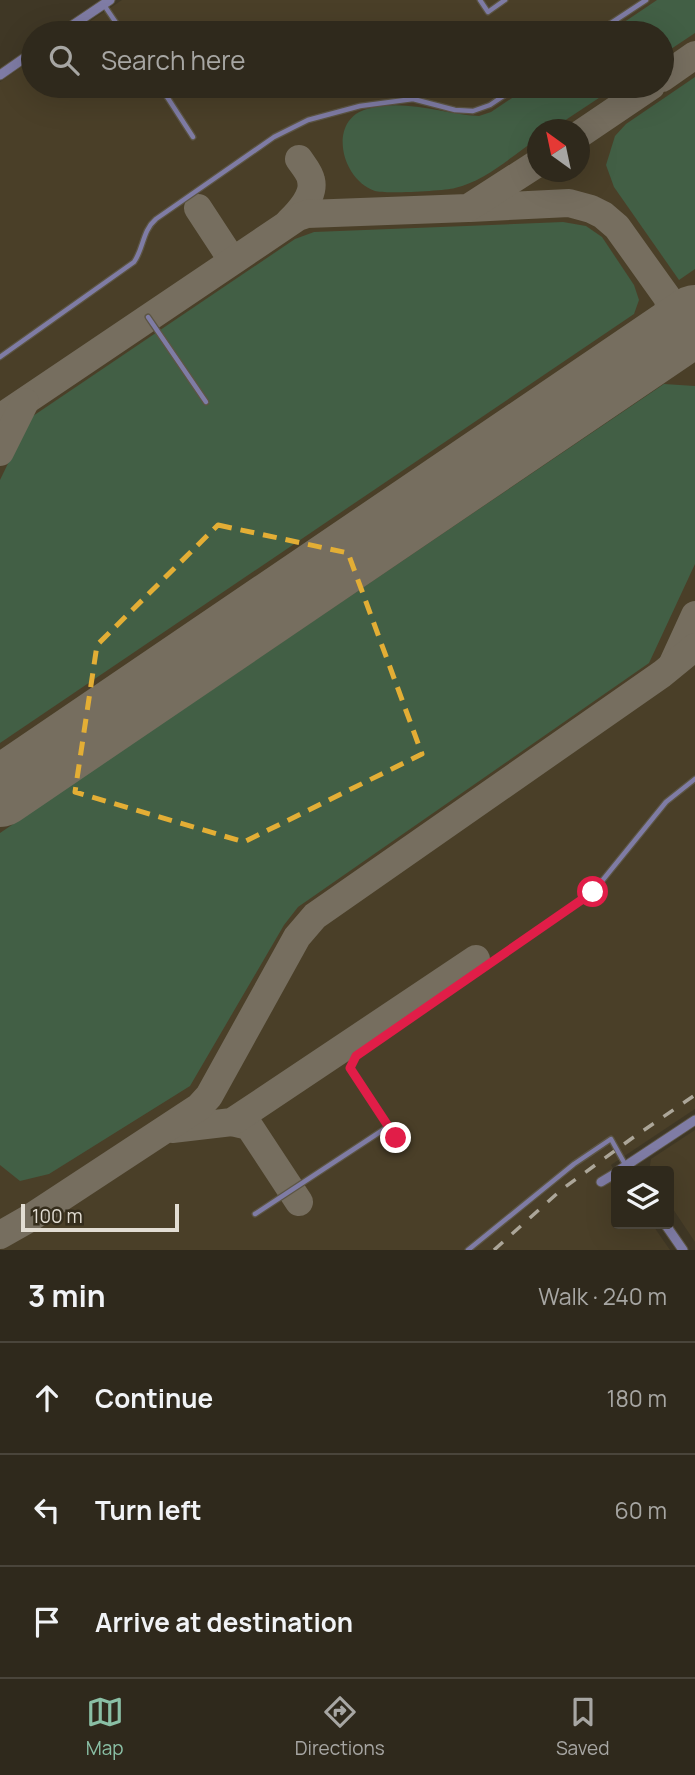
<!DOCTYPE html>
<meta charset="utf-8">
<style>
:root{--surface:#2f291c;--page:#3b3529;--text:#f1f3f6;--muted:#a7a6a3;--line:#4a453b;--accent:#8abfa5}
body{margin:0;font-family:Manrope,sans-serif;background:var(--page);color:var(--text)}
.controls{position:absolute;right:21px;bottom:21px;display:grid;overflow:hidden;border-radius:7px;box-shadow:0 7px 28px #0002}
.controls button{width:63px;height:63px;display:grid;place-items:center;padding:0;border:0;border-bottom:2px solid var(--line);background:var(--surface);color:var(--text);font:35px sans-serif}
.compass{position:absolute;left:527px;top:119px;width:63px;height:63px;border-radius:50%;background:var(--surface);box-shadow:0 7px 28px #0002;rotate:327deg}
.scale{position:absolute;left:21px;bottom:18px;width:158px;box-sizing:border-box;padding-left:7px;border:4px solid #e2ddd3;border-top:0;font-size:19px;line-height:24px;white-space:nowrap;color:#e2ddd3;-webkit-text-stroke:5px #352d1c;paint-order:stroke}
.stop{position:absolute;width:21px;height:21px;margin:-16px;border:5px solid #e11d48;border-radius:50%;background:#fff}
.stop.end{background:#e11d48;border-color:#fff;box-shadow:0 2px 7px #0008}
.list{margin:0;padding:0;list-style:none}
h2{display:flex;justify-content:space-between;align-items:center;height:91px;margin:0;padding:0 28px;font-size:30px}
h2 small{font-size:23px;font-weight:400;color:var(--muted)}
.list li{display:grid;grid-template-columns:46px 1fr auto;gap:21px;align-items:center;box-sizing:border-box;height:112px;padding:0 28px;border-top:2px solid var(--line)}
.list b{display:block;font-size:26px;white-space:nowrap}
.list em{font-size:23px;font-style:normal;color:var(--muted)}
.icon{flex:none;width:38px;height:38px;fill:none;stroke:currentColor;stroke-width:2;stroke-linecap:round;stroke-linejoin:round}
.map{position:relative;flex:none;width:695px;height:1250px;overflow:hidden}
.search{position:absolute;background:var(--surface);box-shadow:0 7px 28px #0002;left:21px;right:21px;top:21px;height:77px;display:flex;align-items:center;gap:18px;box-sizing:border-box;padding:0 24px;border-radius:38px;color:var(--muted);font-size:26px}
.sheet{height:427px;background:var(--surface)}
nav{display:flex;justify-content:space-around;align-items:center;box-sizing:border-box;height:98px;border-top:2px solid var(--line);background:var(--surface);font-size:19px;color:var(--muted)}
nav a{display:grid;justify-items:center;gap:4px}
nav .on{color:var(--accent)}
.map>svg:first-child{display:block}
</style>
<div class="map">
<svg width="695" height="1250" viewBox="0 0 695 1250">
<rect width="100%" height="100%" fill="#3f3725"/>
<g fill="#4a3f28" fill-rule="evenodd">
<path d="M122,0H695V1109L611,1165L616,1173V1224H652L670,1250H0V82L33,59V86H662V33H72ZM538,130H580V172H538Z"/>
<path d="M695,1130V1242L669,1203V1171H649L651,1159Z"/>
</g>
<g fill="#425f45">
<path d="M657,0H695V33L662,55V33H608Z"/>
<path d="M695,77V269L679,280L614,187L606,165L615,136L626,124Z"/>
<path d="M530,86H617L552,129L538,130L537,139C512,156 485,181 455,188C444,191 384,194 375,191C341,180 327,120 367,109C405,98 442,114 479,116L491,112Z"/>
<path d="M563,222L586,226L602,237L634,285L639,300L634,314L0,743V480L30,418L295,239L314,232Z"/>
<path d="M664,384L695,386V564L649,663L298,907L284,925L190,1086L49,1174L20,1181L0,1165V833Z"/>
</g>
<g fill="none" stroke-linecap="round" stroke-linejoin="round">
<g stroke="#766e5f" stroke-width="28">
<path d="M662,78L695,55"/>
<path d="M580,134L651,86"/>
<path d="M198,208L232,260"/>
<path d="M470,208L569,203L591,209L603,215L617,227L667,297L671,311L667,322L651,350"/>
<path d="M289,222C299,212 315,196 311,180C310,173 303,165 299,159"/>
<path d="M651,350L683,342L695,344"/>
<path d="M0,418L298,217L307,214L468,208L538,163"/>
<path d="M0,452L25,402"/>
<path d="M673,663L695,615"/>
<path d="M232,1122L249,1126L299,1202"/>
<path d="M172,1129L232,1122L476,959"/>
<path d="M0,1235L30,1218L199,1107L209,1096L297,937L315,916L662,674L695,647"/>
</g>
<path stroke="#766e5f" stroke-width="70" d="M0,792L695,320"/>
<defs>
<g id="service">
<path d="M480,0L488,12L505,0"/>
<path d="M104,5L123,33"/>
<path d="M596,33L646,0"/>
<path d="M160,86L193,137"/>
<path d="M148,317L206,402"/>
<path d="M0,357L134,262C144,248 142,231 156,219L274,137L308,120L360,106L413,99L455,110L473,111L490,105L518,86"/>
<path d="M396,1138L350,1068L356,1056L593,892L666,802L695,779"/>
<path d="M255,1214L389,1126"/>
<path d="M468,1250L574,1164L611,1139L626,1166"/>
</g>
<g id="minor">
<path d="M61,33L110,0"/>
<path d="M0,75L33,52"/>
<path d="M618,1171L695,1120"/>
<path d="M601,1182L616,1173"/>
<path d="M665,1224L683,1250"/>
</g>
</defs>
<use href="#service" stroke="#5c5544" stroke-width="7"/>
<use href="#minor" stroke="#5c5544" stroke-width="11"/>
<use href="#service" stroke="#7f7ca5" stroke-width="4.5"/>
<use href="#minor" stroke="#7f7ca5" stroke-width="9"/>
<path stroke="#aca699" stroke-width="3.5" stroke-dasharray="12 12" stroke-linecap="butt" d="M494,1250L561,1190L631,1139L695,1095"/>
</g>
<g fill="none" stroke-linecap="round" stroke-linejoin="round">
<path stroke="#e11d48" stroke-width="9" d="M396,1138L350,1068L356,1056L593,892"/>
</g>
<path fill="none" stroke="#e3ae35" stroke-width="5" stroke-dasharray="14 9" stroke-linejoin="round" d="M218,525L348,553L422,754L244,842L75,792L97,645Z"/>
</svg>
<div class="controls">
<button><svg class="icon" aria-label="layers" viewBox="0 0 24 24"><path d="M12 4l9 5-9 5-9-5zM3 14l9 5 9-5"/></svg></button>
</div>
<svg class="compass" viewBox="-18 -18 36 36"><path d="M0-13l5 13h-10z" fill="#e53935"/><path d="M0 13l5-13h-10z" fill="#a7a6a3"/></svg>
<div class="scale">100 m</div>
<div class="stop" style="left:593px;top:892px"></div>
<div class="stop end" style="left:396px;top:1138px"></div>
<div class="search"><svg class="icon" aria-label="search" viewBox="0 0 24 24"><circle cx="10" cy="10" r="6"/><path d="M15 15l6 6"/></svg>Search here</div>
</div>
<section class="sheet">
<h2>3 min<small>Walk · 240 m</small></h2>
<ul class="list">
<li><svg class="icon" aria-label="ahead" viewBox="0 0 24 24"><path d="M12 20V5M6 11l6-6 6 6"/></svg><div><b>Continue</b></div><em>180 m</em></li>
<li><svg class="icon" aria-label="left" viewBox="0 0 24 24"><path d="M17 20v-9H6M10 6l-5 5 5 5"/></svg><div><b>Turn left</b></div><em>60 m</em></li>
<li><svg class="icon" aria-label="arrive" viewBox="0 0 24 24"><path d="M6 21V4h12l-3 4 3 4H6"/></svg><div><b>Arrive at destination</b></div></li>
</ul>
</section>
<nav>
<a class="on"><svg class="icon" aria-label="map" viewBox="0 0 24 24"><path d="M3 6l6-2 6 2 6-2v14l-6 2-6-2-6 2zM9 4v14M15 6v14"/></svg>Map</a>
<a><svg class="icon" aria-label="directions" viewBox="0 0 24 24"><path d="M12 3l9 9-9 9-9-9zM9 14v-3h6M13 9l2 2-2 2"/></svg>Directions</a>
<a><svg class="icon" aria-label="saved" viewBox="0 0 24 24"><path d="M7 4h10v16l-5-4-5 4z"/></svg>Saved</a>
</nav>
